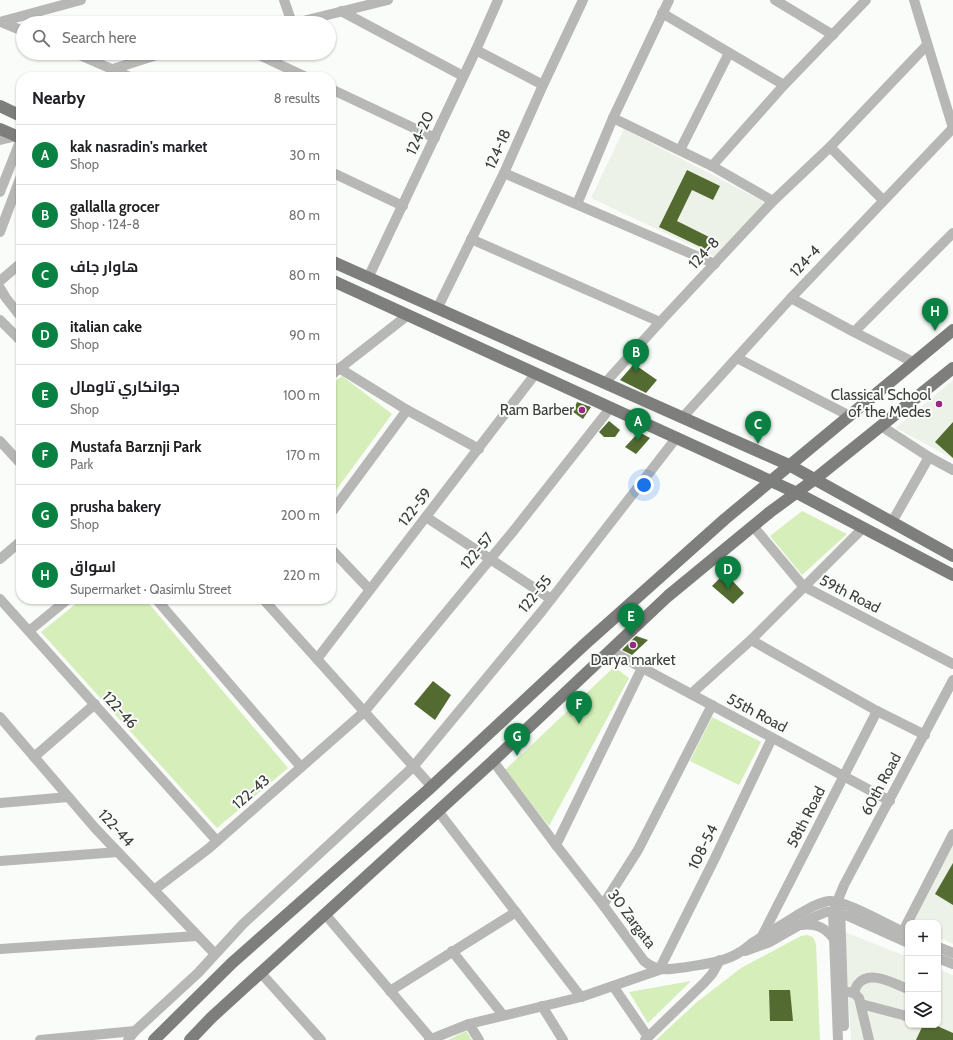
<!DOCTYPE html>
<meta charset="utf-8">
<style>
:root{--surface:#fff;--page:#f6f6f6;--text:#202124;--muted:#757577;--line:#e0e0e0;--accent:#0b8043}
body{margin:0;font-family:Cabin,Cairo,sans-serif;background:var(--page);color:var(--text)}
.controls{position:absolute;right:12px;bottom:12px;display:grid;overflow:hidden;border-radius:8px;box-shadow:0 1px 3px #0004}
.controls button{width:36px;height:36px;display:grid;place-items:center;padding:0;border:0;border-bottom:1px solid var(--line);background:var(--surface);color:var(--text);font:20px sans-serif}
.you{position:absolute;left:644px;top:485px;width:14px;height:14px;margin:-10px;border:3px solid #fff;border-radius:50%;background:#1a73e8;box-shadow:0 0 0 6px #1a73e833}
.badge{display:grid;place-items:center;width:26px;height:26px;border-radius:50%;background:var(--accent);color:#fff;font-size:13px;font-weight:700}
.pin{position:absolute;translate:-50% -33px;filter:drop-shadow(0 1px 2px #0008)}
.pin::after{content:'';position:absolute;top:21px;width:14px;height:12px;background:inherit;clip-path:polygon(0 0,100% 0,50% 100%)}
.list{margin:0;padding:0;list-style:none}
h2{display:flex;justify-content:space-between;align-items:center;height:52px;margin:0;padding:0 16px;font-size:17px}
h2 small{font-size:13px;font-weight:400;color:var(--muted)}
.list li{display:grid;grid-template-columns:26px 1fr auto;gap:12px;align-items:center;box-sizing:border-box;height:60px;padding:0 16px;border-top:1px solid var(--line)}
.list b{display:block;font-size:15px;white-space:nowrap}
.list p{margin:0;font-size:13px;white-space:nowrap;color:var(--muted)}
.list em{font-size:13px;font-style:normal;color:var(--muted)}
.icon{flex:none;width:22px;height:22px;fill:none;stroke:currentColor;stroke-width:2;stroke-linecap:round;stroke-linejoin:round}
.map{position:relative;flex:none;width:953px;height:1040px;overflow:hidden}
.search{position:absolute;background:var(--surface);box-shadow:0 1px 3px #0004;left:16px;top:16px;width:320px;height:44px;display:flex;align-items:center;gap:10px;box-sizing:border-box;padding:0 14px;border-radius:22px;color:var(--muted);font-size:15px}
.panel{position:absolute;background:var(--surface);box-shadow:0 1px 3px #0004;left:16px;top:72px;width:320px;height:532px;border-radius:16px}
.map>svg:first-child{display:block}
</style>
<div class="map">
<svg width="953" height="1040" viewBox="0 0 953 1040">
<rect width="100%" height="100%" fill="#fafcf9"/>
<g fill="#edf2e8">
<path d="M624,129L772,206L724,261L591,198Z"/>
<path d="M953,380V459L896,428Z"/>
<path d="M953,844V944L938,937V923H911Z"/>
<path d="M845,932L908,957V1025H938V969L953,975V1040H851Z"/>
</g>
<g fill="#d6eeb9">
<path d="M342,376L392,414L331,497V385Z"/>
<path d="M802,511L847,534L802,575L770,536Z"/>
<path d="M82,599H145L288,768L217,828L41,632Z"/>
<path d="M614,667L629,678L549,826L505,770Z"/>
<path d="M712,717L761,742L739,785L690,761Z"/>
<path d="M807,935L813,937L816,944L820,1040H656L697,1002L741,968L801,936Z"/>
<path d="M691,981L648,1023L629,992Z"/>
<path d="M466,1031L472,1040H448Z"/>
</g>
<g fill="#536a30">
<path d="M687,170L720,186L713,200L692,190L677,221L715,240L709,251L659,227Z"/>
<path d="M634,364L657,380L646,393L620,380Z"/>
<path d="M577,402L591,407L583,419L573,412Z"/>
<path d="M609,421L620,430L615,437H604L599,432Z"/>
<path d="M953,422V458L935,442Z"/>
<path d="M639,432L650,438L636,454L625,447Z"/>
<path d="M725,573L744,593L733,604L712,586Z"/>
<path d="M636,636L648,640L632,655L622,650Z"/>
<path d="M433,681L451,695L435,720L414,704Z"/>
<path d="M953,863V905L935,894Z"/>
<path d="M769,990H790L793,1021H770Z"/>
<path d="M923,1025H935L953,1033V1040H916Z"/>
</g>
<g fill="none" stroke-linecap="round" stroke-linejoin="round">
<g stroke="#b7b7b6" stroke-width="10">
<path d="M284,0L292,23"/>
<path d="M775,0L833,35"/>
<path d="M914,0L953,128"/>
<path d="M341,11L463,76"/>
<path d="M662,13L784,85"/>
<path d="M0,22L81,0"/>
<path d="M1,22L23,31"/>
<path d="M295,23L388,0"/>
<path d="M476,50L543,85"/>
<path d="M75,53L130,77"/>
<path d="M255,53L306,77"/>
<path d="M113,69L163,53"/>
<path d="M331,89L435,138"/>
<path d="M613,118L712,166L773,201"/>
<path d="M0,140L17,136"/>
<path d="M830,147L883,200"/>
<path d="M680,150L729,53"/>
<path d="M712,166L784,85L866,0"/>
<path d="M331,172L403,206"/>
<path d="M504,173L715,264"/>
<path d="M0,192L21,139"/>
<path d="M577,204L613,118L669,0"/>
<path d="M0,232L21,176"/>
<path d="M471,239L660,322"/>
<path d="M368,278L476,50L498,0"/>
<path d="M0,281L21,263"/>
<path d="M0,288L6,298L21,317"/>
<path d="M791,298L854,332L913,362"/>
<path d="M437,309L504,173L543,85L583,0"/>
<path d="M0,320L21,341"/>
<path d="M854,332L953,233"/>
<path d="M737,358L848,415"/>
<path d="M339,368L407,410L479,449"/>
<path d="M331,375L408,315"/>
<path d="M605,383L660,322L773,201L830,147L927,45"/>
<path d="M682,418L791,298L953,128"/>
<path d="M881,426L929,457L953,470"/>
<path d="M0,441L21,464"/>
<path d="M331,513L407,410"/>
<path d="M426,517L551,599"/>
<path d="M892,522L929,457"/>
<path d="M753,526L803,586L953,664"/>
<path d="M331,549L370,590"/>
<path d="M0,559L21,541"/>
<path d="M0,599L217,841"/>
<path d="M156,599L301,767"/>
<path d="M263,599L432,787"/>
<path d="M29,631L68,599"/>
<path d="M751,640L877,711L925,735"/>
<path d="M611,651L890,801"/>
<path d="M317,659L536,373"/>
<path d="M691,694L751,640L863,528"/>
<path d="M0,717L95,828L215,954"/>
<path d="M34,757L95,704"/>
<path d="M493,761L556,845L603,905L644,961C659,973 669,969 687,967C704,964 725,962 740,952C744,950 748,946 752,943C766,934 782,925 796,916C806,910 818,902 830,901C845,900 891,927 908,934"/>
<path d="M0,803L68,797"/>
<path d="M438,811L581,997"/>
<path d="M556,845L642,668"/>
<path d="M0,861L118,852"/>
<path d="M154,890L208,849L364,712L515,529L611,407"/>
<path d="M603,905L638,850L712,705"/>
<path d="M840,908L844,1026"/>
<path d="M325,914L431,1039"/>
<path d="M801,925C815,923 825,927 834,939"/>
<path d="M900,937L953,834"/>
<path d="M761,938L877,711"/>
<path d="M938,947L953,953"/>
<path d="M0,949L197,936"/>
<path d="M452,951L503,1015"/>
<path d="M745,951L770,942L812,918L826,912H833L848,916L908,943"/>
<path d="M938,958L953,964"/>
<path d="M260,972L321,1040"/>
<path d="M613,986L648,1037"/>
<path d="M390,991L516,912"/>
<path d="M849,992L854,993L859,998L869,1040"/>
<path d="M854,993C855,990 856,986 858,984C870,969 894,984 908,989"/>
<path d="M861,1004L903,1015L908,1017"/>
<path d="M542,1006L563,1040"/>
<path d="M469,1024L479,1040"/>
<path d="M40,1040L135,1031"/>
<path d="M128,1040L135,1031L198,973L243,924L413,767L542,611L677,437"/>
<path d="M429,1040L469,1024L581,997L659,970L715,858L772,738"/>
<path d="M645,1040L704,983L712,974L720,960"/>
<path d="M838,1040L833,912L844,885L953,680"/>
</g>
<g stroke="#7e7f7d" stroke-width="12">
<path d="M0,106L21,116"/>
<path d="M0,129L21,138"/>
<path d="M331,261L789,465L953,556"/>
<path d="M331,280L797,493L953,575"/>
<path d="M154,1040L232,963L428,790L585,644L725,519L953,330"/>
<path d="M190,1040L211,1018L493,761L668,596L770,512L815,479L953,368"/>
</g>
</g>
<g fill="#992683" stroke="#fafcf9" stroke-width="1.5">
<circle cx="939" cy="404" r="4"/>
<circle cx="582" cy="410" r="4"/>
<circle cx="633" cy="645" r="4"/>
</g>
<g text-anchor="middle" dominant-baseline="central" stroke-width="4" stroke-linejoin="round" paint-order="stroke">
<g font-size="15" fill="#3c3d3c" stroke="#fafcf9">
<text transform="translate(420 133) rotate(-65)">124-20</text>
<text transform="translate(498 149) rotate(-66)">124-18</text>
<text transform="translate(704 253) rotate(-47)">124-8</text>
<text transform="translate(805 261) rotate(-47)">124-4</text>
<text transform="translate(415 507) rotate(-52)">122-59</text>
<text transform="translate(477 551) rotate(-51)">122-57</text>
<text transform="translate(535 594) rotate(-51)">122-55</text>
<text transform="translate(850 594) rotate(27)">59th Road</text>
<text transform="translate(120 710) rotate(48)">122-46</text>
<text transform="translate(757 713) rotate(28)">55th Road</text>
<text transform="translate(881 784) rotate(-62)">60th Road</text>
<text transform="translate(251 792) rotate(-41)">122-43</text>
<text transform="translate(806 817) rotate(-63)">58th Road</text>
<text transform="translate(116 828) rotate(47)">122-44</text>
<text transform="translate(703 847) rotate(-64)">108-54</text>
<text transform="translate(632 919) rotate(53)">30 Zargata</text>
</g>
<g font-size="15" fill="#3c3d3c" stroke="#fafcf9" text-anchor="end">
<text x="931" y="395">Classical School<tspan x="931" dy="17">of the Medes</tspan></text>
<text x="574" y="410">Ram Barber</text>
<text x="633" y="660" text-anchor="middle">Darya market</text>
</g>
</g>
</svg>
<div class="controls">
<button>+</button>
<button>−</button>
<button><svg class="icon" aria-label="layers" viewBox="0 0 24 24"><path d="M12 4l9 5-9 5-9-5zM3 14l9 5 9-5"/></svg></button>
</div>
<div class="you"></div>
<div class="pin badge" style="left:638px;top:441px">A</div>
<div class="pin badge" style="left:636px;top:372px">B</div>
<div class="pin badge" style="left:758px;top:444px">C</div>
<div class="pin badge" style="left:728px;top:589px">D</div>
<div class="pin badge" style="left:631px;top:636px">E</div>
<div class="pin badge" style="left:579px;top:724px">F</div>
<div class="pin badge" style="left:517px;top:756px">G</div>
<div class="pin badge" style="left:935px;top:331px">H</div>
<div class="search"><svg class="icon" aria-label="search" viewBox="0 0 24 24"><circle cx="10" cy="10" r="6"/><path d="M15 15l6 6"/></svg>Search here</div>
<section class="panel">
<h2>Nearby<small>8 results</small></h2>
<ul class="list">
<li><span class="badge">A</span><div><b>kak nasradin's market</b><p>Shop</p></div><em>30 m</em></li>
<li><span class="badge">B</span><div><b>gallalla grocer</b><p>Shop · 124-8</p></div><em>80 m</em></li>
<li><span class="badge">C</span><div><b>هاوار جاف</b><p>Shop</p></div><em>80 m</em></li>
<li><span class="badge">D</span><div><b>italian cake</b><p>Shop</p></div><em>90 m</em></li>
<li><span class="badge">E</span><div><b>جوانكاري تاومال</b><p>Shop</p></div><em>100 m</em></li>
<li><span class="badge">F</span><div><b>Mustafa Barznji Park</b><p>Park</p></div><em>170 m</em></li>
<li><span class="badge">G</span><div><b>prusha bakery</b><p>Shop</p></div><em>200 m</em></li>
<li><span class="badge">H</span><div><b>اسواق</b><p>Supermarket · Qasimlu Street</p></div><em>220 m</em></li>
</ul>
</section>
</div>
